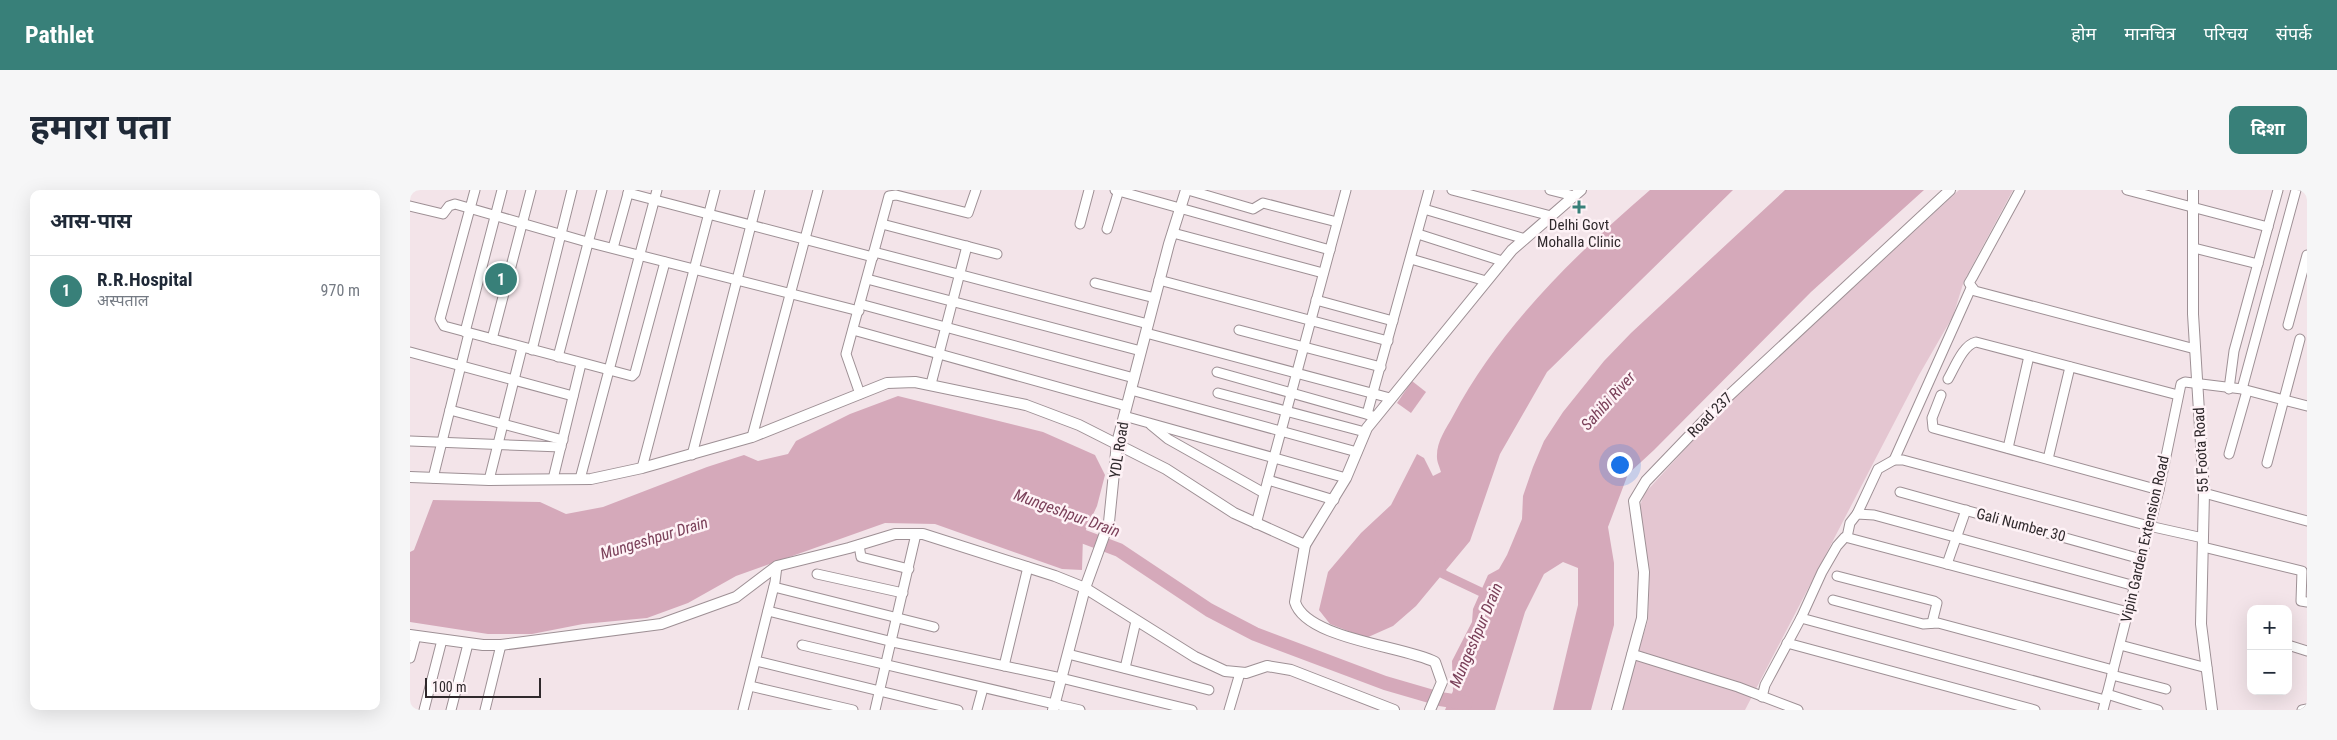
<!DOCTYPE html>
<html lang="hi">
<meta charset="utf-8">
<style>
:root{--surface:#fff;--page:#f6f6f7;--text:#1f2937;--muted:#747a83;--line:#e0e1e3;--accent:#388079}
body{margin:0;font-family:"Roboto Condensed","Noto Sans Devanagari",sans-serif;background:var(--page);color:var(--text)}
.controls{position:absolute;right:15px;bottom:15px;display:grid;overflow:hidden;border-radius:10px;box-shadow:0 5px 20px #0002}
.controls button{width:45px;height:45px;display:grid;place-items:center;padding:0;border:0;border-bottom:1px solid var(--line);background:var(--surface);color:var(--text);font:25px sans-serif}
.scale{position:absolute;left:15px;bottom:12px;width:116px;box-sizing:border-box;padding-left:5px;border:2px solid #2f292c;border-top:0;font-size:14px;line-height:18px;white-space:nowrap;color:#2f292c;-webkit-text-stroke:4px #fef2f6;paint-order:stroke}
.you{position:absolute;left:1209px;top:274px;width:18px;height:18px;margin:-12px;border:4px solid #fff;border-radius:50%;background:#1a73e8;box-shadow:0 0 0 8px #1a73e833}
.badge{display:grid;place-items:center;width:32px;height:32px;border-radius:50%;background:var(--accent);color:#fff;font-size:16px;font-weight:700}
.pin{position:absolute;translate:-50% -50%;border:2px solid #fff;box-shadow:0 1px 5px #0006}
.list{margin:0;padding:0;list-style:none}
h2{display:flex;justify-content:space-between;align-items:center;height:65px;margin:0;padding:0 20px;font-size:21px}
h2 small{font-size:16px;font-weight:400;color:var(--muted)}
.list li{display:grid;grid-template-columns:32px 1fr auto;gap:15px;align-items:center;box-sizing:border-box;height:70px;padding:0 20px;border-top:1px solid var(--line)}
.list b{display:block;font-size:19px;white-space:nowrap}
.list p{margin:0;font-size:16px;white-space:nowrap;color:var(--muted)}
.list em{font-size:16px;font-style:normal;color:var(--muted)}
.map{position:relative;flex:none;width:1897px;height:520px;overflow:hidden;border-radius:10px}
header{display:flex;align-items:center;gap:30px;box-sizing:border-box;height:70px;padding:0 25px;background:var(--accent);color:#fff}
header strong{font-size:24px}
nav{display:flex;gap:28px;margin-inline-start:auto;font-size:18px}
.intro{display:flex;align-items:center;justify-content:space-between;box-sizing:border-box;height:120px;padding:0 30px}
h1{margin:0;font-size:35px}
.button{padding:12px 22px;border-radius:10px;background:var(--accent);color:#fff;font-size:18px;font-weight:700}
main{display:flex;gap:30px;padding:0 30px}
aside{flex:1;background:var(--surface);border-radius:10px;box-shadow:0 5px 20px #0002}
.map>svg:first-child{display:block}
</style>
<header>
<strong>Pathlet</strong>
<nav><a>होम</a><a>मानचित्र</a><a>परिचय</a><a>संपर्क</a></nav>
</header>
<div class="intro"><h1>हमारा पता</h1><a class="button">दिशा</a></div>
<main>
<aside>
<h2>आस-पास<small></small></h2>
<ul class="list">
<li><span class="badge">1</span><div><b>R.R.Hospital</b><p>अस्पताल</p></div><em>970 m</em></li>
</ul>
</aside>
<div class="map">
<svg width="1897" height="520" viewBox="0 0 1897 520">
<rect width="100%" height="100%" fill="#f3e4e9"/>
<path fill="#e4c6d1" d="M1549,0H1603L1554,91L1543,126L1509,185L1335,520H1210L1238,430L1239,391L1230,316L1234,304L1309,222Z"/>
<g fill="#d5a9ba">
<path d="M1240,0H1323L1137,182L1090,264L1060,351L1006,416L983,436L956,448L920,434L909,420L918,382L951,343L981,315L1007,264L1014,268L1023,286L1031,282C1030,278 1027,272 1027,268C1026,252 1036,239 1043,226C1090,137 1165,65 1240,0Z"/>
<path d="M1375,0H1514L1401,102L1244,260L1218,284L1198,337L1204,373V435L1181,520H1143L1168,415V378L1153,372L1134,384L1115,422L1085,520H1035L1043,501L1042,471L1062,432L1063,419L1078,385L1089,379L1097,365L1112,329L1113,306L1123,277L1134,251L1153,222L1194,171L1221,143Z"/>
<path d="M1002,191L1016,202L1001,223L987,213Z"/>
<path d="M488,206L633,242L685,265L695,285L687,316L673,346L672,380L652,379L525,334L475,333L326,386L278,413L237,428L173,434L122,444H78L0,432V362L4,360L23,310L130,312L156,324L193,317L297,277L334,265L348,271L378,264L386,251L440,224Z"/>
</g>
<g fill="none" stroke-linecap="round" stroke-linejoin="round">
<path stroke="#d5a9ba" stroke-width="9" d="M1029,374L1033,384L1071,402"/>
<path stroke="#d5a9ba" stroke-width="14" d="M656,340L709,360L799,420L845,444L975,493L1030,509L1056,513"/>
<defs>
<g id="minor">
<path d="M65,0L30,129L34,136L222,186L225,183L255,72"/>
<path d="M705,0L920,60"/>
<path d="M778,0L843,19L853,13L927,32"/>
<path d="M1042,0L1141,26"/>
<path d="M1140,0L1164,6"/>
<path d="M1610,0L1562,88L1559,93L1565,101L1785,159"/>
<path d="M1717,0L1858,37"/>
<path d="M218,3L463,67"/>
<path d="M0,16L33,24L39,16L45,14L177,52L449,121"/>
<path d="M1014,19L1115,49"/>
<path d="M472,34L587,64"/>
<path d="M670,34L679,0"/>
<path d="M697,39L709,0"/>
<path d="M763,43L913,83"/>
<path d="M1008,44L1092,71"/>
<path d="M203,58L219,0"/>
<path d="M1784,58L1848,74"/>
<path d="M464,62L738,134"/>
<path d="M1001,69L1076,91"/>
<path d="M457,89L731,161"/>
<path d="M749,90L978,151"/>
<path d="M685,93L745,108"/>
<path d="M906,110L983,131"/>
<path d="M450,114L724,188"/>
<path d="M1878,135L1897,65"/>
<path d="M443,140L716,216"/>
<path d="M829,140L971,177"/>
<path d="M55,142L92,0"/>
<path d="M736,143L980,208"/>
<path d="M82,149L121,0"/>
<path d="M122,160L162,0"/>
<path d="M0,162L163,206"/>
<path d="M148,167L192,0"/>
<path d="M807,182L963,226"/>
<path d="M1538,189C1545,177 1553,155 1566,152L1768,205"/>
<path d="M521,194L557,56"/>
<path d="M1819,199L1824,161L1868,0"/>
<path d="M1832,199L1886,0"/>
<path d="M721,200L947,262"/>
<path d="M808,203L955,242"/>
<path d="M450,204L436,164L479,6L486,5L558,23L566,0"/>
<path d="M1531,205L1522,228L1523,238L1749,300"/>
<path d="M40,220L153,250"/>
<path d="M957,224L1019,0"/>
<path d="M714,226L936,288"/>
<path d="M741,235L758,249L854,303"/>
<path d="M342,247L408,0"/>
<path d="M0,251L151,257"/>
<path d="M1598,258L1619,166"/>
<path d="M1819,264L1837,201"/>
<path d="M282,265L350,0"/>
<path d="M1638,269L1660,177"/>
<path d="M1484,270L1561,98"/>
<path d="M1857,273L1890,149"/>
<path d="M232,278L305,0"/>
<path d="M23,288L59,143"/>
<path d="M143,289L171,174"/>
<path d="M170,289L247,0"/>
<path d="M79,290L112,158"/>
<path d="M858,290L924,310"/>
<path d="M1490,302L1731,369"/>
<path d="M1794,303L1897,331"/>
<path d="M1447,324L1468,279L1484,270H1493L1739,336L1793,348"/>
<path d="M846,334L936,0"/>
<path d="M1437,347L1440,333L1447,324L1464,325L1725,396"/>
<path d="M449,355L451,367L499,379"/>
<path d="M1793,357L1892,381L1891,411L1897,412"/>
<path d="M1537,374L1556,320"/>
<path d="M407,384L493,403"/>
<path d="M1427,386L1524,411L1527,413L1522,433"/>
<path d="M364,397L524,437"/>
<path d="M1423,410L1513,434L1528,433L1703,480"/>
<path d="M358,421L483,452L651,488L782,520"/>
<path d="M1391,428L1412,382L1427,356L1435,347L1718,422"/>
<path d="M1377,453L1625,520"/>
<path d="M392,455L670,520"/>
<path d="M1710,455L1797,478"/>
<path d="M1878,455L1897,461"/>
<path d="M658,464L799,500"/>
<path d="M1222,464L1328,497L1388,520"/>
<path d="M0,468L6,446"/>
<path d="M346,471L548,520"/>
<path d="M594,476L618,377"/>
<path d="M715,478L726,431"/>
<path d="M1702,485L1756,499"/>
<path d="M340,496L443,520"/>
<path d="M1697,504L1748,520"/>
<path d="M1352,507L1355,495L1391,428L1695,510"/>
<path d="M14,520L32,450"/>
<path d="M41,520L58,454"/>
<path d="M75,520L91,455"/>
<path d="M333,520L365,392L367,376"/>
<path d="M465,520L506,344"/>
<path d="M567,520L573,498"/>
<path d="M819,520L830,483"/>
<path d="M1693,520L1749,300L1771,194L1775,192L1832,199L1897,216"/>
<path d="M1892,520L1897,519"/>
</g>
<g id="tertiary">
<path d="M1783,0V124L1794,303L1791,434L1802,520"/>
<path d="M0,287L79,290L181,289L232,278L342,247L477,193L505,192L616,215L669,235L756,279L824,323L895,355"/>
<path d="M0,445L73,455H91L251,434L326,407L367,376L439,358L485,344H513L645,386L675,398L785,467L815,481L836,483L857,476L881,480L984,520"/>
<path d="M643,520L675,398L699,332L707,253L759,54L776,0"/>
<path d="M1020,520L1032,492L1025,472C994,456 896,449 885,412L895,355L936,288L957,238L1102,60L1171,0"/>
<path d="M1207,520L1232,428L1234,382L1224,311L1236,291L1311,213L1540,0"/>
</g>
</defs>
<use href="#minor" stroke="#9e9095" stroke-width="11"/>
<use href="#tertiary" stroke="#9e9095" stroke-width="12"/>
<use href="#minor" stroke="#fff" stroke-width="9"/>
<use href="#tertiary" stroke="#fff" stroke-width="10"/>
</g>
<path fill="#388079" stroke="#fef2f6" stroke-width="2" d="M1166.5 9.5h5v5h5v5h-5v5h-5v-5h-5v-5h5z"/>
<g text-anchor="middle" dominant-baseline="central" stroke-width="5" stroke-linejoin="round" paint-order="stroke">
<g font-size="15" fill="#2f292c" stroke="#fef2f6">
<text x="1169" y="35">Delhi Govt<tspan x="1169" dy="17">Mohalla Clinic</tspan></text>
</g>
<g font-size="15" fill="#2f292c" stroke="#fef2f6">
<text transform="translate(1300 225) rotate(-45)">Road 237</text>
<text transform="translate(709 260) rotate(-81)">YDL Road</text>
<text transform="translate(1791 260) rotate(-93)">55 Foota Road</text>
<text transform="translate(1611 335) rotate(15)">Gali Number 30</text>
<text transform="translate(1735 349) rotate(-77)">Vipin Garden Extension Road</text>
</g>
<g font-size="16" font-style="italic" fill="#7b415a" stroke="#fef2f6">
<text transform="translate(1198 211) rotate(-48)">Sahibi River</text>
<text transform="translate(657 323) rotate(20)">Mungeshpur Drain</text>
<text transform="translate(244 348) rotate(-17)">Mungeshpur Drain</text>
<text transform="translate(1066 445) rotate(-67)">Mungeshpur Drain</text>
</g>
</g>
</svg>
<div class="controls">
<button>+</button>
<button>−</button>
</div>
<div class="scale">100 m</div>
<div class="you"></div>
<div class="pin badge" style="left:91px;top:89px">1</div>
</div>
</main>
